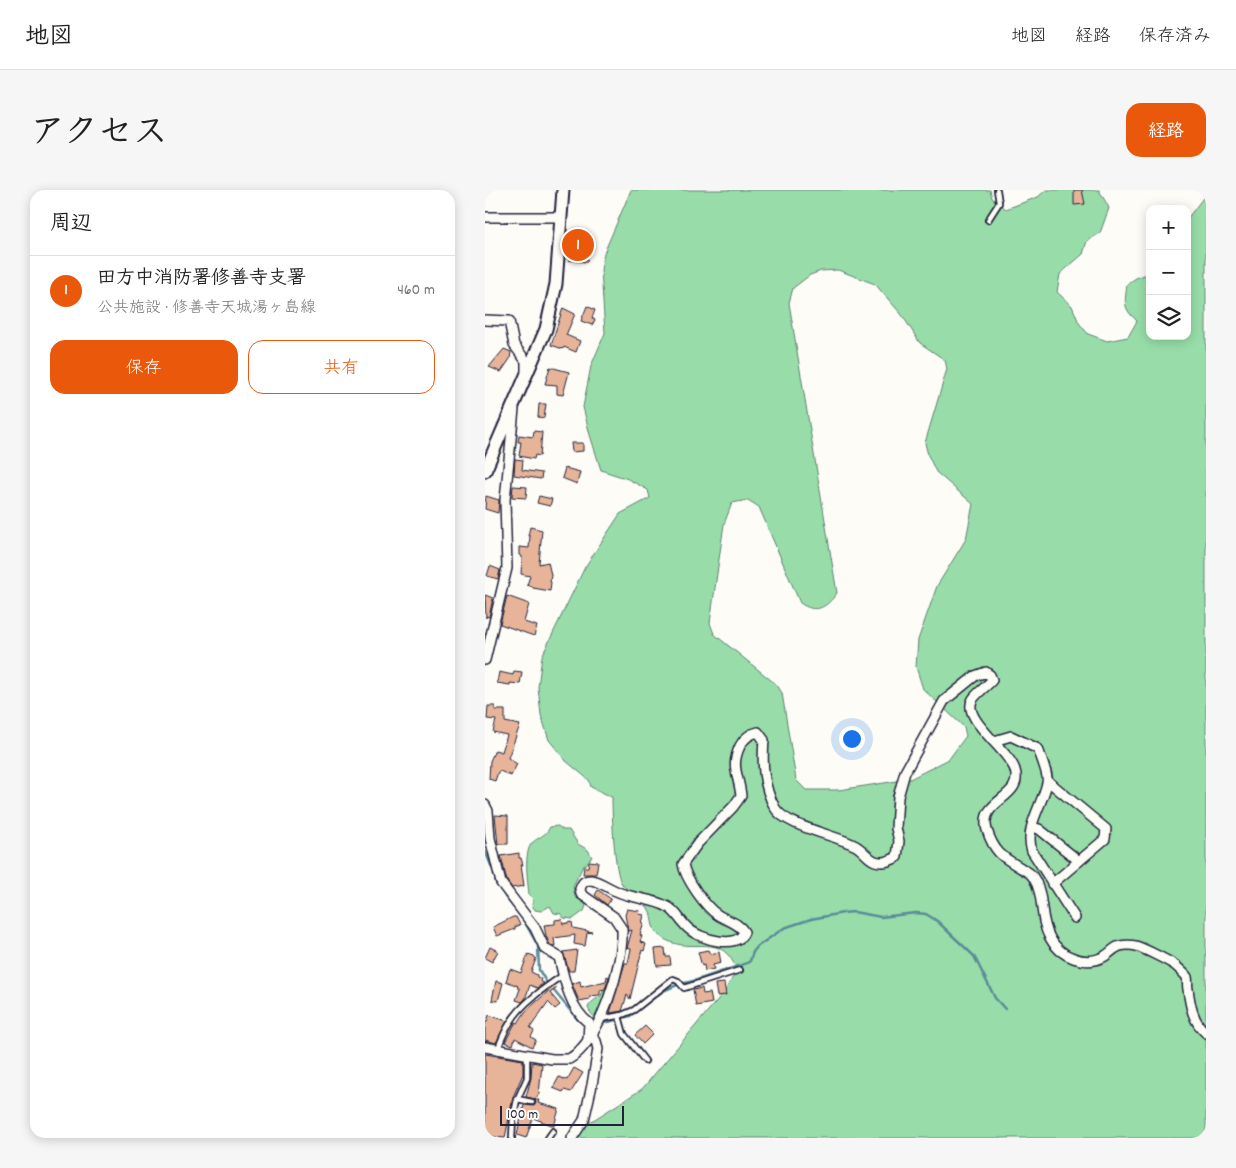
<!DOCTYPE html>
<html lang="ja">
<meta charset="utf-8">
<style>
:root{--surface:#fff;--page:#f6f6f6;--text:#222;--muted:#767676;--line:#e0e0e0;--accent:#ea580c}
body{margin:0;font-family:Dekko,"Klee One",sans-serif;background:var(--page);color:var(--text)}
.controls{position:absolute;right:15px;top:15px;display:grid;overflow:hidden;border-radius:10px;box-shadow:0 2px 12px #0003}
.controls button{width:45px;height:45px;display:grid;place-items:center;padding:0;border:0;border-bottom:1px solid var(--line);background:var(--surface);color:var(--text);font:25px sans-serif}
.scale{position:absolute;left:15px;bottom:12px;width:124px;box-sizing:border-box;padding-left:5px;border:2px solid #22223b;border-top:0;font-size:14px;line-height:18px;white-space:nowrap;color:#22223b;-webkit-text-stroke:4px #fdfcf7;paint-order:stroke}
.you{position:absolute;left:366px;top:548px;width:18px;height:18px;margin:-12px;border:4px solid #fff;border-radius:50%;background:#1a73e8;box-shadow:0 0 0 8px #1a73e833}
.badge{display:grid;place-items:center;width:32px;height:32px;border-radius:50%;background:var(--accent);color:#fff;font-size:16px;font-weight:700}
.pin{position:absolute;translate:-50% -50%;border:2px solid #fff;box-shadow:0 1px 5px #0006}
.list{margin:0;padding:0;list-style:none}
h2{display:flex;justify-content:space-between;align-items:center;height:65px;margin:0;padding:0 20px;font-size:21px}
h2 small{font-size:16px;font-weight:400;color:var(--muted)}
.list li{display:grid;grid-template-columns:32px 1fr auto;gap:15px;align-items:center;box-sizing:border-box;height:70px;padding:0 20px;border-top:1px solid var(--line)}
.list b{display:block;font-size:19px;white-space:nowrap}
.list p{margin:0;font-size:16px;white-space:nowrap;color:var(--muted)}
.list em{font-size:16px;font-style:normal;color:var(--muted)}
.actions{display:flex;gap:10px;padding:15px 20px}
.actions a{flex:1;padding:11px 0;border:1px solid var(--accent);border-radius:15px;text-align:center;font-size:18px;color:var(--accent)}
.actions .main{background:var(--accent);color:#fff}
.icon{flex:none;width:28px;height:28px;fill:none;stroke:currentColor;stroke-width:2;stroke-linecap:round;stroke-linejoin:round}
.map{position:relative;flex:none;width:721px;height:948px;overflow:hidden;border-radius:15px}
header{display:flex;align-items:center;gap:30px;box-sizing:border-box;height:70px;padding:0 25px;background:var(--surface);border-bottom:1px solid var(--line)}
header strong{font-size:24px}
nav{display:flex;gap:28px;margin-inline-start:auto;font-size:18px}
.intro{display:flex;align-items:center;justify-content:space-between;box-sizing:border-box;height:120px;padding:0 30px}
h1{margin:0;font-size:35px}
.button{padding:12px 22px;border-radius:15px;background:var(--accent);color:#fff;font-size:18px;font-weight:700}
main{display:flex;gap:30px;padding:0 30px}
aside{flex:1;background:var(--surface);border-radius:15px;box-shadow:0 2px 12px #0003}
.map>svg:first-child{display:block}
</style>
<header>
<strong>地図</strong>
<nav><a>地図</a><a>経路</a><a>保存済み</a></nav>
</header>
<div class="intro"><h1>アクセス</h1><a class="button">経路</a></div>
<main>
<aside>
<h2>周辺<small></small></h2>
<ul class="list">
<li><span class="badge">1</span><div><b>田方中消防署修善寺支署</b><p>公共施設 · 修善寺天城湯ヶ島線</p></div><em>460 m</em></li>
</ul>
<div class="actions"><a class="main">保存</a><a>共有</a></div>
</aside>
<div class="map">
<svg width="721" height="948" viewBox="0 0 721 948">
<rect width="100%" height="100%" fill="#fdfcf7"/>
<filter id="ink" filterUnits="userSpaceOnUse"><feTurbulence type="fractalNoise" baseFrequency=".02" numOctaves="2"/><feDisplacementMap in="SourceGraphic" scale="10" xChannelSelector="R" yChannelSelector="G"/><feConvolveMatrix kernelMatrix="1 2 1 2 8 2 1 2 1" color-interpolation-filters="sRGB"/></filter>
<g filter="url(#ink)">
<g fill="#98dda9" stroke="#5d8072" fill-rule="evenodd">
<path d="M146,0H505L507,8L521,19L553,7L561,0H614L624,18L615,43L602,51L598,64L575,84L572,102L587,116L594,133L603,144L622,151L643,147L652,131C637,117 640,113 642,94L651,88L665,83V146H702V29L721,4V948H93L102,934L157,899L240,801L252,780C236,740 210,765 181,750C162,740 170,728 163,718C157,709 144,703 137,694C129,683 127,624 127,607L106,597L104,590L81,571L64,550L56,525L53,497L57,466L100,377L135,324L165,308L163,300L143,289L116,280L105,245L98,217L106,176L120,143L116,80L119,63ZM353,80L390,94L417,125L435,153L460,170L462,179L440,253L443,265L451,282L488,314L481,349L452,396L433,450L431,477L438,499L479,537L481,546L464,569L425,589L354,600H321L311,590L297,503L292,495L229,444L225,433L239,334L247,313L263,310L274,317L315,413C331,424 341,418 352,403L304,113L308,98L325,85L336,81Z"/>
<path d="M73,636L78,640H84L93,654L103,660L107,667L97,678L88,696L90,707L99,712L101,716L99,721L88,729L79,728L76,724L69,723L65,716L56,721L50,720L47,715L48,709L44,705C43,692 38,663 47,653C53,647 61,646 65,637Z"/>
<path d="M119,799H122C122,809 116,818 111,827C107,826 105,822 103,818C105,812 111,809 116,806Z"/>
</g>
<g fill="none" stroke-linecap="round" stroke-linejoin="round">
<g stroke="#5a8b98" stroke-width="2.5">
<path d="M0,661L10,685"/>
<path d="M13,695L21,708L35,725"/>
<path d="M38,729L53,756L54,780L60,790L93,830L101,835"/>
<path d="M116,834L145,826L178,801L192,795L212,790L262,773L265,771L268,762L273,756L299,738L326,729L358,723L369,722L396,727L431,723L441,724L452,731L489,766L510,808L520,819"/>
</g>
</g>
<g fill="#e7b499" stroke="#22223b">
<path d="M589,0H597L600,14L589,15Z"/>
<path d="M85,41L104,43L102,72L83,70Z"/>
<path d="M102,116L110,120L107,128L110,130L107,135L96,131Z"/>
<path d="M78,118L90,124L81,145L95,151L91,162L79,157L78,159L66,155Z"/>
<path d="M19,159L26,162L25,169L16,182L4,177Z"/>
<path d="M65,177L84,182L78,205L72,204V195L60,194Z"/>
<path d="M54,214H61L59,228L53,227Z"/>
<path d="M49,241L57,242L55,266L50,265L49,269L34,266L36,252H33L34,245L48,247Z"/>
<path d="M86,253H98V261L87,262Z"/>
<path d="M30,269L38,270L37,280L57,283L56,289L29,285Z"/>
<path d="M80,278L95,282L92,294L77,288Z"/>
<path d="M28,296L42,297L41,308L27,307Z"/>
<path d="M1,306L14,310L13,323L0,319Z"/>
<path d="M54,306L67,309L65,316L52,313Z"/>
<path d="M45,337L57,340L54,374L63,372L66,385L65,392H66L65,401L48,398V397L42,395L45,386L36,384L37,366L34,365V357L44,358L45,346H43Z"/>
<path d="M5,376L15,380L13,389L2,386Z"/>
<path d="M0,405L8,408L4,427L1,426V428Z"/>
<path d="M22,406L44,414L39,432L52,436L49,446L15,434Z"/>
<path d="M29,481L37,482L35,494L25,493V495L12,493L14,482L28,485Z"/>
<path d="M3,516H10V520H20V532L35,535L23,568L32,574L26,586L15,581L13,582L10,591L4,589L5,571L10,560L17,562L22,545L8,542L11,530L2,529Z"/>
<path d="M10,625L23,626V654H13Z"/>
<path d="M34,663V668H36L38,675H36L39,696L27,698L22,691L16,666Z"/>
<path d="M104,671L113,672L111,684H98L99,677H103Z"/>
<path d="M113,700L126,709L122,715L110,705Z"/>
<path d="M142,719L155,721L154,724L159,725L157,733H159L155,745L157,746L155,752L161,754L159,761L157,760L145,809L142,805L137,821L125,823L140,773H143L146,759L142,758L147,740L143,741L142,735L140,725Z"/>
<path d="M28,727H31L35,735L30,737V739L12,746L8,737Z"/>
<path d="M77,729L78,734L87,732L88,738L107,742L102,743L100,756L89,754L90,745L69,748L70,756L65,755L61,746L59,735L70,734V730Z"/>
<path d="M5,757L13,761L7,772L0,768Z"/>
<path d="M180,758L181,767H185L186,775L172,776L170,759Z"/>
<path d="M92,760L89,781H84L78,762Z"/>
<path d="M223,760L225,764L234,762L236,773L228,775L229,779L220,781L219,775L217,776L213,762Z"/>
<path d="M43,764L49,766L51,769L46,782L52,785V787L56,789L55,791L59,793L52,798L45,795L40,809L37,812L31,810L35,799L32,797L33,796L21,791L25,779L36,783Z"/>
<path d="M122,786L124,787L120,799L115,800V805L105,806V809L94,811L87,794L95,791L96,797L121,791Z"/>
<path d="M11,791L18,793L13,811L7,810Z"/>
<path d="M239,793L241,805L232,806L230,794Z"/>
<path d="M68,797L72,798L65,803L75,815L70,819L63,812L45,838L49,841L46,847L51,850L47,857L30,848L28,855L20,852L31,832L33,833L40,822Z"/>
<path d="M217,798L218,804L225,803L227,813L211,816L208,800Z"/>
<path d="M4,825L22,831L11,853L0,850V832H2Z"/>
<path d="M160,836L168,844L158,854L150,845Z"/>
<path d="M0,864L38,870V884L28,907L20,948L0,946Z"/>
<path d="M47,872L57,874L54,904L50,909L41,907L46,888Z"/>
<path d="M89,878L98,883L86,902L79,900L78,902L68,898L74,887L82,890Z"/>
<path d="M50,910H54L53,913L74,919L69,936L48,928L41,948L32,945L39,915L49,916L51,913Z"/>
</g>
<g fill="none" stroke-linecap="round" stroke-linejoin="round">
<defs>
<g id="service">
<path d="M503,30L514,13L512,0"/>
<path d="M134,826L139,844L160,871"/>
<path d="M116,829L137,825L149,820L188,789L193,791L199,798L255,780"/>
<path d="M13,859C16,850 20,841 25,833C36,814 59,798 78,785"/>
<path d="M32,909L47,912"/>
<path d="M27,948L28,928L32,910L42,888V865"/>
<path d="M63,948L68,941"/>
</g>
<g id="minor">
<path d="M0,27H76"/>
<path d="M0,130L24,131L29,155L41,171V181"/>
<path d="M0,470L22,378L20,310L29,219"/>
<path d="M509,551L526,546L553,559C556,567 564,586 562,593C557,616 539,638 547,661L590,728"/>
<path d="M563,591L621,639L620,649L567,694"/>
<path d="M0,615L3,621L5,648L16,693L50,738L60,759L74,767C79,789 85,819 104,833L103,849"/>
<path d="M547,637L554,639L594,671"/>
<path d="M0,857L67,869H84C115,852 139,773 137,739L129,727L96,704L95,699C97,693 99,690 106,690C114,691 123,698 131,701C147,709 168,708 183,717C192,722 196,733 204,739C215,749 253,760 259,742C253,732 242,731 233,725C221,718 200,688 198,674L213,653L248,617L256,606C254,585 245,577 255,556C259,548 264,544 273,542L279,550C277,574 278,596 290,618C300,636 350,645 369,655C377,658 382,668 390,671C398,674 405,671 412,667L414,651L411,638L413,607L420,582L459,511L490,486L501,482L505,485L507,490C502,496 492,503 488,509C475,528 524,560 530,580C539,609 493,609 502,640C509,662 517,667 536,678C540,681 545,682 548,687C560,705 554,729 565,748C575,767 601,777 620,766C625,763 630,757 635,756C639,755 647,755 651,756C658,758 686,772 691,776C694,779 700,784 702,787C703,790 702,795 703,799C705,815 708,832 721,843"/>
<path d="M87,948L99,930L107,895L113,859L111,851L106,846"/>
</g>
<path id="secondary" d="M0,281L61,139L71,94L78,0"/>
</defs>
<use href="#service" stroke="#22223b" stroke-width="8"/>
<use href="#minor" stroke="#22223b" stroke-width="12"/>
<use href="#secondary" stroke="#22223b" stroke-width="15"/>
<use href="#service" stroke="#fdfcf7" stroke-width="4.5"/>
<use href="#minor" stroke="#fdfcf7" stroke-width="9"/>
<use href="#secondary" stroke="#fdfcf7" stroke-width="11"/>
</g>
</g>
</svg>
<div class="controls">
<button>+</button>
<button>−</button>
<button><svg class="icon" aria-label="layers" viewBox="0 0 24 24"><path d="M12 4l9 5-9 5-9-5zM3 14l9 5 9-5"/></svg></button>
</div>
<div class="scale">100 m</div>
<div class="you"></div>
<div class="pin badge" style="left:93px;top:55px">1</div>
</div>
</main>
